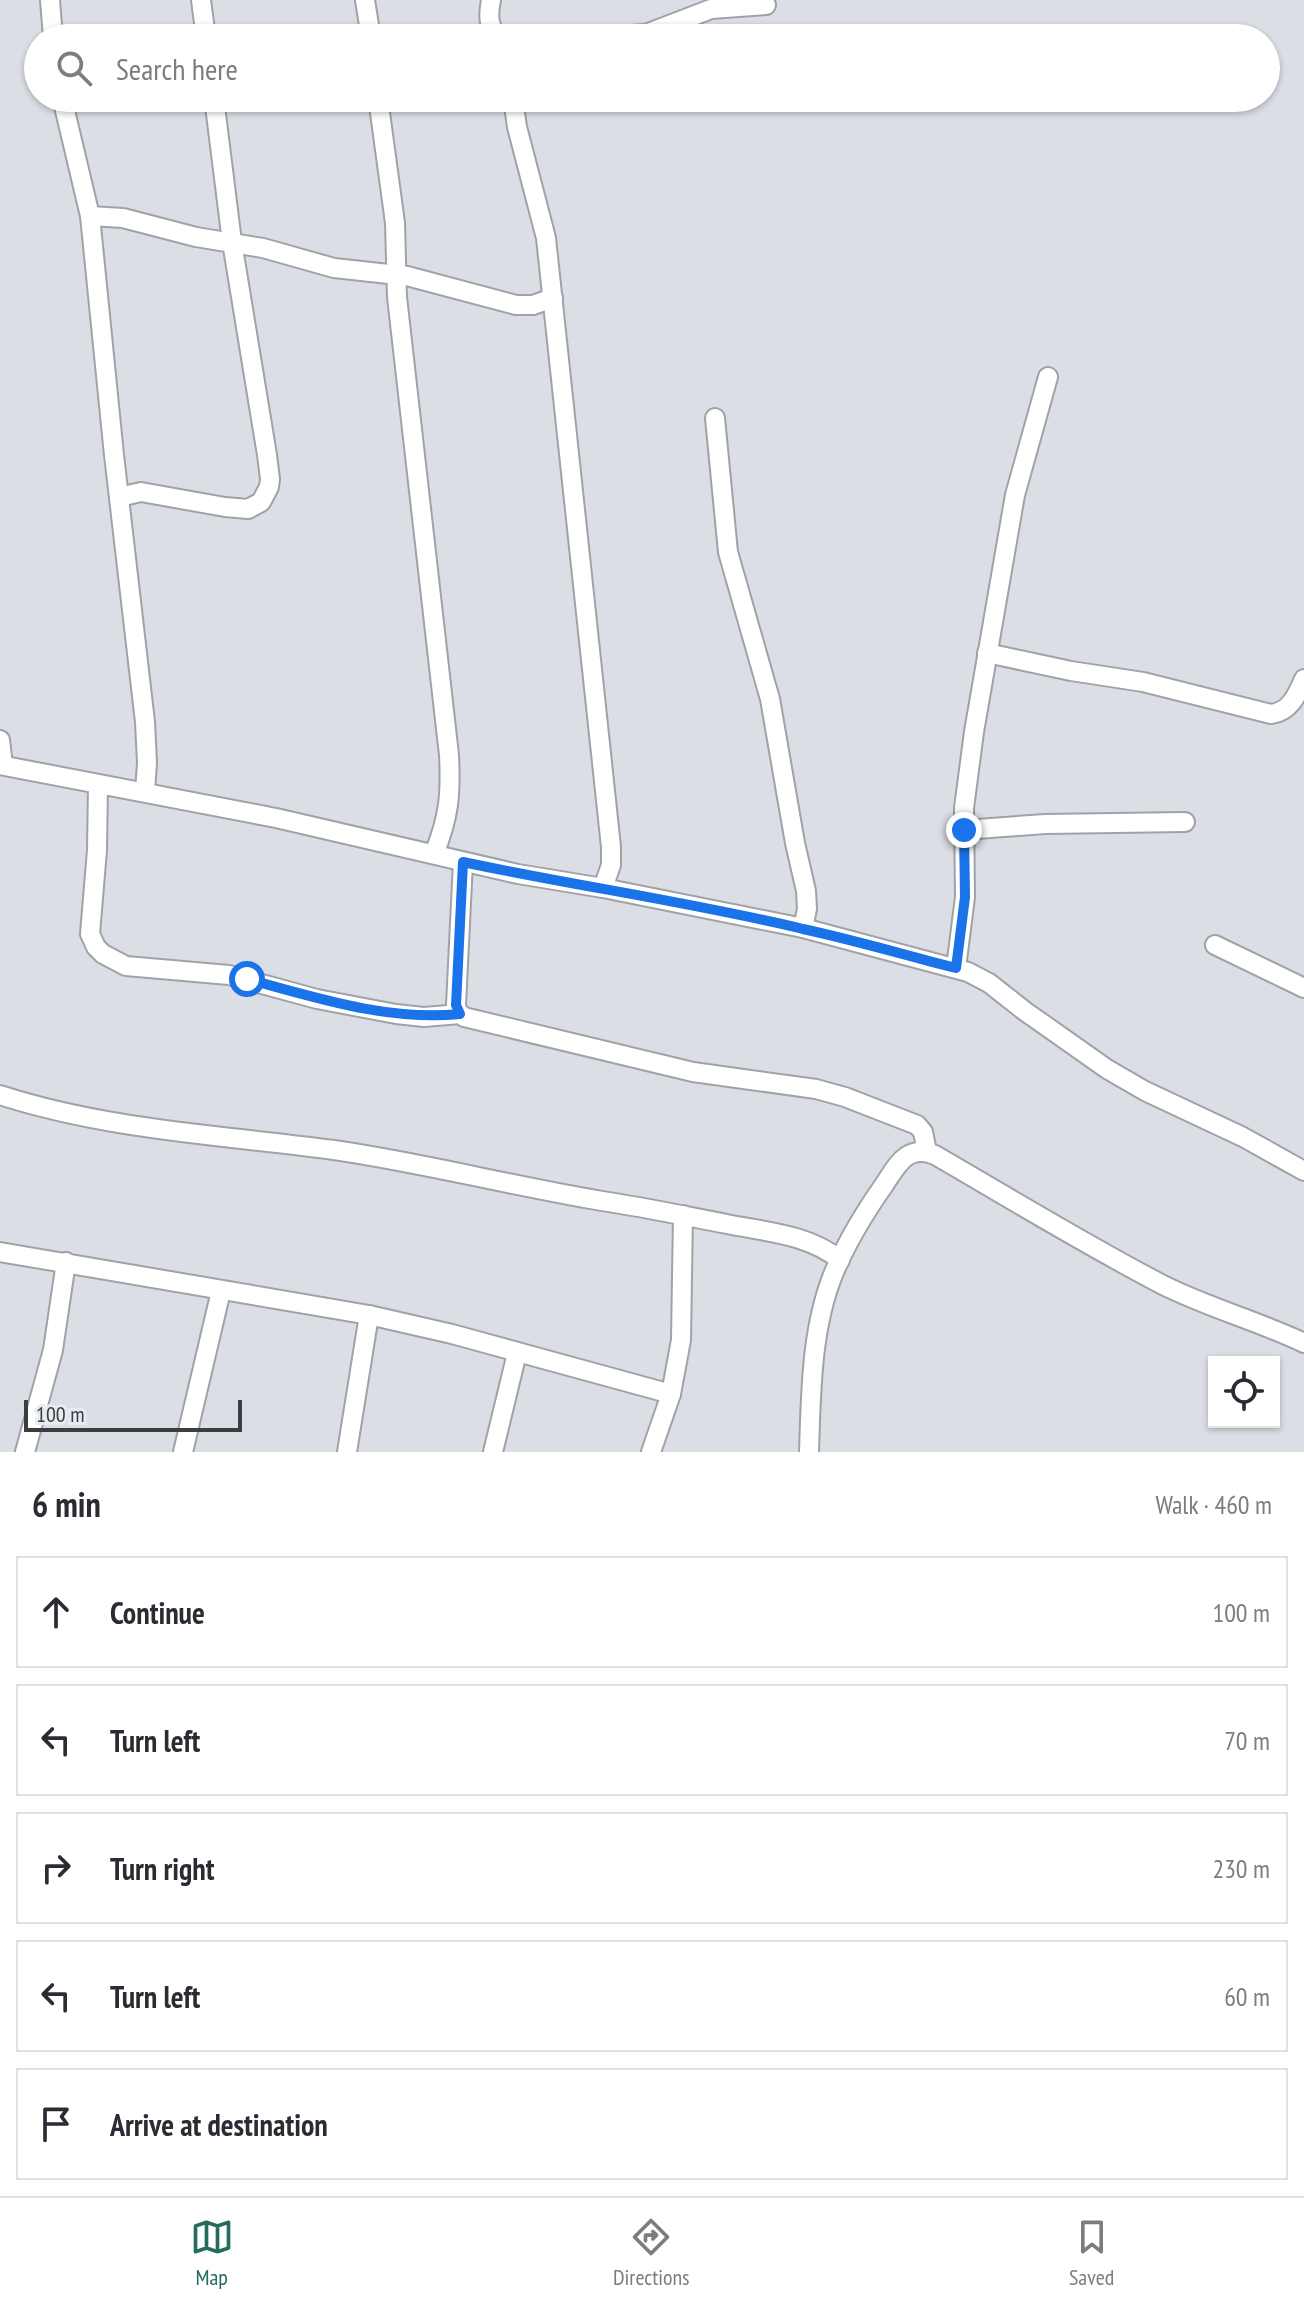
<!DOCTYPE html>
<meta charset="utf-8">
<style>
:root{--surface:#fff;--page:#f7f7f7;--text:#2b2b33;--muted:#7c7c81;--line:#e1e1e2;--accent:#256b60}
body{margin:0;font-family:"PT Sans Narrow",sans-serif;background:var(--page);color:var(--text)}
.controls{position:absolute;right:24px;bottom:24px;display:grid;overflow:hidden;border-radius:0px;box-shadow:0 2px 6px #0004}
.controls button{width:72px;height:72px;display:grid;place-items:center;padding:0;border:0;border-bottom:2px solid var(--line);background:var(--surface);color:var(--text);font:40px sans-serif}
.scale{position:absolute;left:24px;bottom:20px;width:218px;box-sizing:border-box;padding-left:8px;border:4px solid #3c3d3f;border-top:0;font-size:22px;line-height:28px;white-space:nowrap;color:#3c3d3f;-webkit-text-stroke:6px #e8ecf2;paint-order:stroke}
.stop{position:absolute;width:24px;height:24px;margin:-18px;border:6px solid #1a73e8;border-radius:50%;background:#fff}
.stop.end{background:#1a73e8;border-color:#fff;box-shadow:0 2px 8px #0008}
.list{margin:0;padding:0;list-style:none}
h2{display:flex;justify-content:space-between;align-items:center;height:104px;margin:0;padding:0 32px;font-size:34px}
h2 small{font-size:26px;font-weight:400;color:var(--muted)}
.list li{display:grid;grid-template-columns:52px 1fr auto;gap:24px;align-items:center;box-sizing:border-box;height:112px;margin:0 16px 16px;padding:0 16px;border:2px solid var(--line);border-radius:0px}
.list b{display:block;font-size:30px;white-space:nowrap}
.list em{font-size:26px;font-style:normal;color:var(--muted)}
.icon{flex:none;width:44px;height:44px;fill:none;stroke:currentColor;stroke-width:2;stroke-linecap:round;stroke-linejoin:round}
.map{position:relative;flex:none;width:1304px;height:1452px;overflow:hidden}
.search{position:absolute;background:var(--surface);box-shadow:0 2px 6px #0004;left:24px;right:24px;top:24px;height:88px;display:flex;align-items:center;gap:20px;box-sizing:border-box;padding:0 28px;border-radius:44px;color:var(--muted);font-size:30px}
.sheet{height:744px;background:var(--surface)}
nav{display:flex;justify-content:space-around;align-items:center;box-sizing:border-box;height:112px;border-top:2px solid var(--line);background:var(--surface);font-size:22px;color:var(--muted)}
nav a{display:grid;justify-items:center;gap:4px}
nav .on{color:var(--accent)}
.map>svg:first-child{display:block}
</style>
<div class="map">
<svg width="1304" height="1452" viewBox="0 0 1304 1452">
<rect width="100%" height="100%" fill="#dbdfe5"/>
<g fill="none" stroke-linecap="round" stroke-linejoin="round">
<defs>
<g id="street">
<path d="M50,0L53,38"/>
<path d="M201,0L206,38"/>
<path d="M365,0L371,38"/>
<path d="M491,0C488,15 488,26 498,38"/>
<path d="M587,38L646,34L711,9L766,5"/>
<path d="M62,98L90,216L114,455L145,722L147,763L145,792"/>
<path d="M378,98L395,223L397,297L449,755C451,795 449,817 434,854"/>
<path d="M513,98L517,127L546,238L611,847V865L603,888"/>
<path d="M90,216L123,218L196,237L263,248L334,268L407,276L516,305H533L553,298"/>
<path d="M715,418L728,552L770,699L795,843L806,891L807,909L803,928"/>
<path d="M119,497L141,492L225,507L248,509L261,502L269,487L270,479L267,455L232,242L214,98"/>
<path d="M987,653L1071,671L1143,682L1271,714C1290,712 1297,695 1304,679"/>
<path d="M0,740L3,765"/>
<path d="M0,765L276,818L518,874L603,888L803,928L968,972L989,983L1026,1012L1107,1069L1145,1091L1243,1137L1304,1171"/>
<path d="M98,784L97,850L90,934L96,947L103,954L126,966L229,975L317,999L396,1014L424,1017L460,1014"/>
<path d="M964,830L1045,824L1185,822"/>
<path d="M463,862L456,1005L457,1011L464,1017L693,1072L816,1089L845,1097L917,1125L923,1132L927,1152"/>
<path d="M1215,945L1304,988"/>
<path d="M956,968L965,897L964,808L974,732L1015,495L1048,377"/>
<path d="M0,1095C108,1130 222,1135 334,1150C424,1163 512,1186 602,1201C643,1207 685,1216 727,1224C766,1232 808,1234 840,1260"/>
<path d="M0,1252L369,1315L452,1334L671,1394"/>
<path d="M25,1452L53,1350L66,1262"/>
<path d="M183,1452L221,1291"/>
<path d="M347,1452L369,1315"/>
<path d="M493,1452L517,1353"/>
<path d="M651,1452L671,1394L681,1340L683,1215"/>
<path d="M809,1452C811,1392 811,1326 835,1270C848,1240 865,1212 884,1185C898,1164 907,1144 935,1155C1011,1199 1086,1245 1163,1285C1209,1308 1258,1321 1304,1343"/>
</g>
</defs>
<use href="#street" stroke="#9fa3a8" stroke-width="22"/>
<use href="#street" stroke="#fff" stroke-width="18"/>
</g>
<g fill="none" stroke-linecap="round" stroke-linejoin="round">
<path stroke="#1a73e8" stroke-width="10" d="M247,979C317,998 387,1021 460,1014L456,1005L463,862C576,886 691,902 803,929C854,940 905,955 956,968L965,897L964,830"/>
</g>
</svg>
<div class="controls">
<button><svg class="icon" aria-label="locate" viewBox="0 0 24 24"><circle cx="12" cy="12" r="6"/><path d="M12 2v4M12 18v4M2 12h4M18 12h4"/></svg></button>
</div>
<div class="scale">100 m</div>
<div class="stop" style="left:247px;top:979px"></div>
<div class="stop end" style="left:964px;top:830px"></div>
<div class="search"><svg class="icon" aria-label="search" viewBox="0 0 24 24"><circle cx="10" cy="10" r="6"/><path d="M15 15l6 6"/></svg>Search here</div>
</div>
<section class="sheet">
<h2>6 min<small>Walk · 460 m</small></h2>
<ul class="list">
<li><svg class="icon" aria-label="ahead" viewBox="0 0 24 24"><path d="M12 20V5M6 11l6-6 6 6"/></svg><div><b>Continue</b></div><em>100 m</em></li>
<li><svg class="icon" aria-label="left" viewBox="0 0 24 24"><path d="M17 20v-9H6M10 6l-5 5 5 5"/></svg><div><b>Turn left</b></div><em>70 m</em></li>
<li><svg class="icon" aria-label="right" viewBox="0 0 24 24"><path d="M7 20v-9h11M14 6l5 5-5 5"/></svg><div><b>Turn right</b></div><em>230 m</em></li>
<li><svg class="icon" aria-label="left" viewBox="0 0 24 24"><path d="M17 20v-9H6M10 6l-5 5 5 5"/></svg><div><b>Turn left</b></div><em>60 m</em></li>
<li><svg class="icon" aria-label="arrive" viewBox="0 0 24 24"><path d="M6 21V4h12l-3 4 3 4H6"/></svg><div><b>Arrive at destination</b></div></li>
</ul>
</section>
<nav>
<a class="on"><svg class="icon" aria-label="map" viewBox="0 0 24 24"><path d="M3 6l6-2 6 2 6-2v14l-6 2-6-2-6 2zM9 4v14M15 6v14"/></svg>Map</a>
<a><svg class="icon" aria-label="directions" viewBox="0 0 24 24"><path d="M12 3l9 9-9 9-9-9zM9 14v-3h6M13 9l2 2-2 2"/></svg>Directions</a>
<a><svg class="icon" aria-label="saved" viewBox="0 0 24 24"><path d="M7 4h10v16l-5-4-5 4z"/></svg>Saved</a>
</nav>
